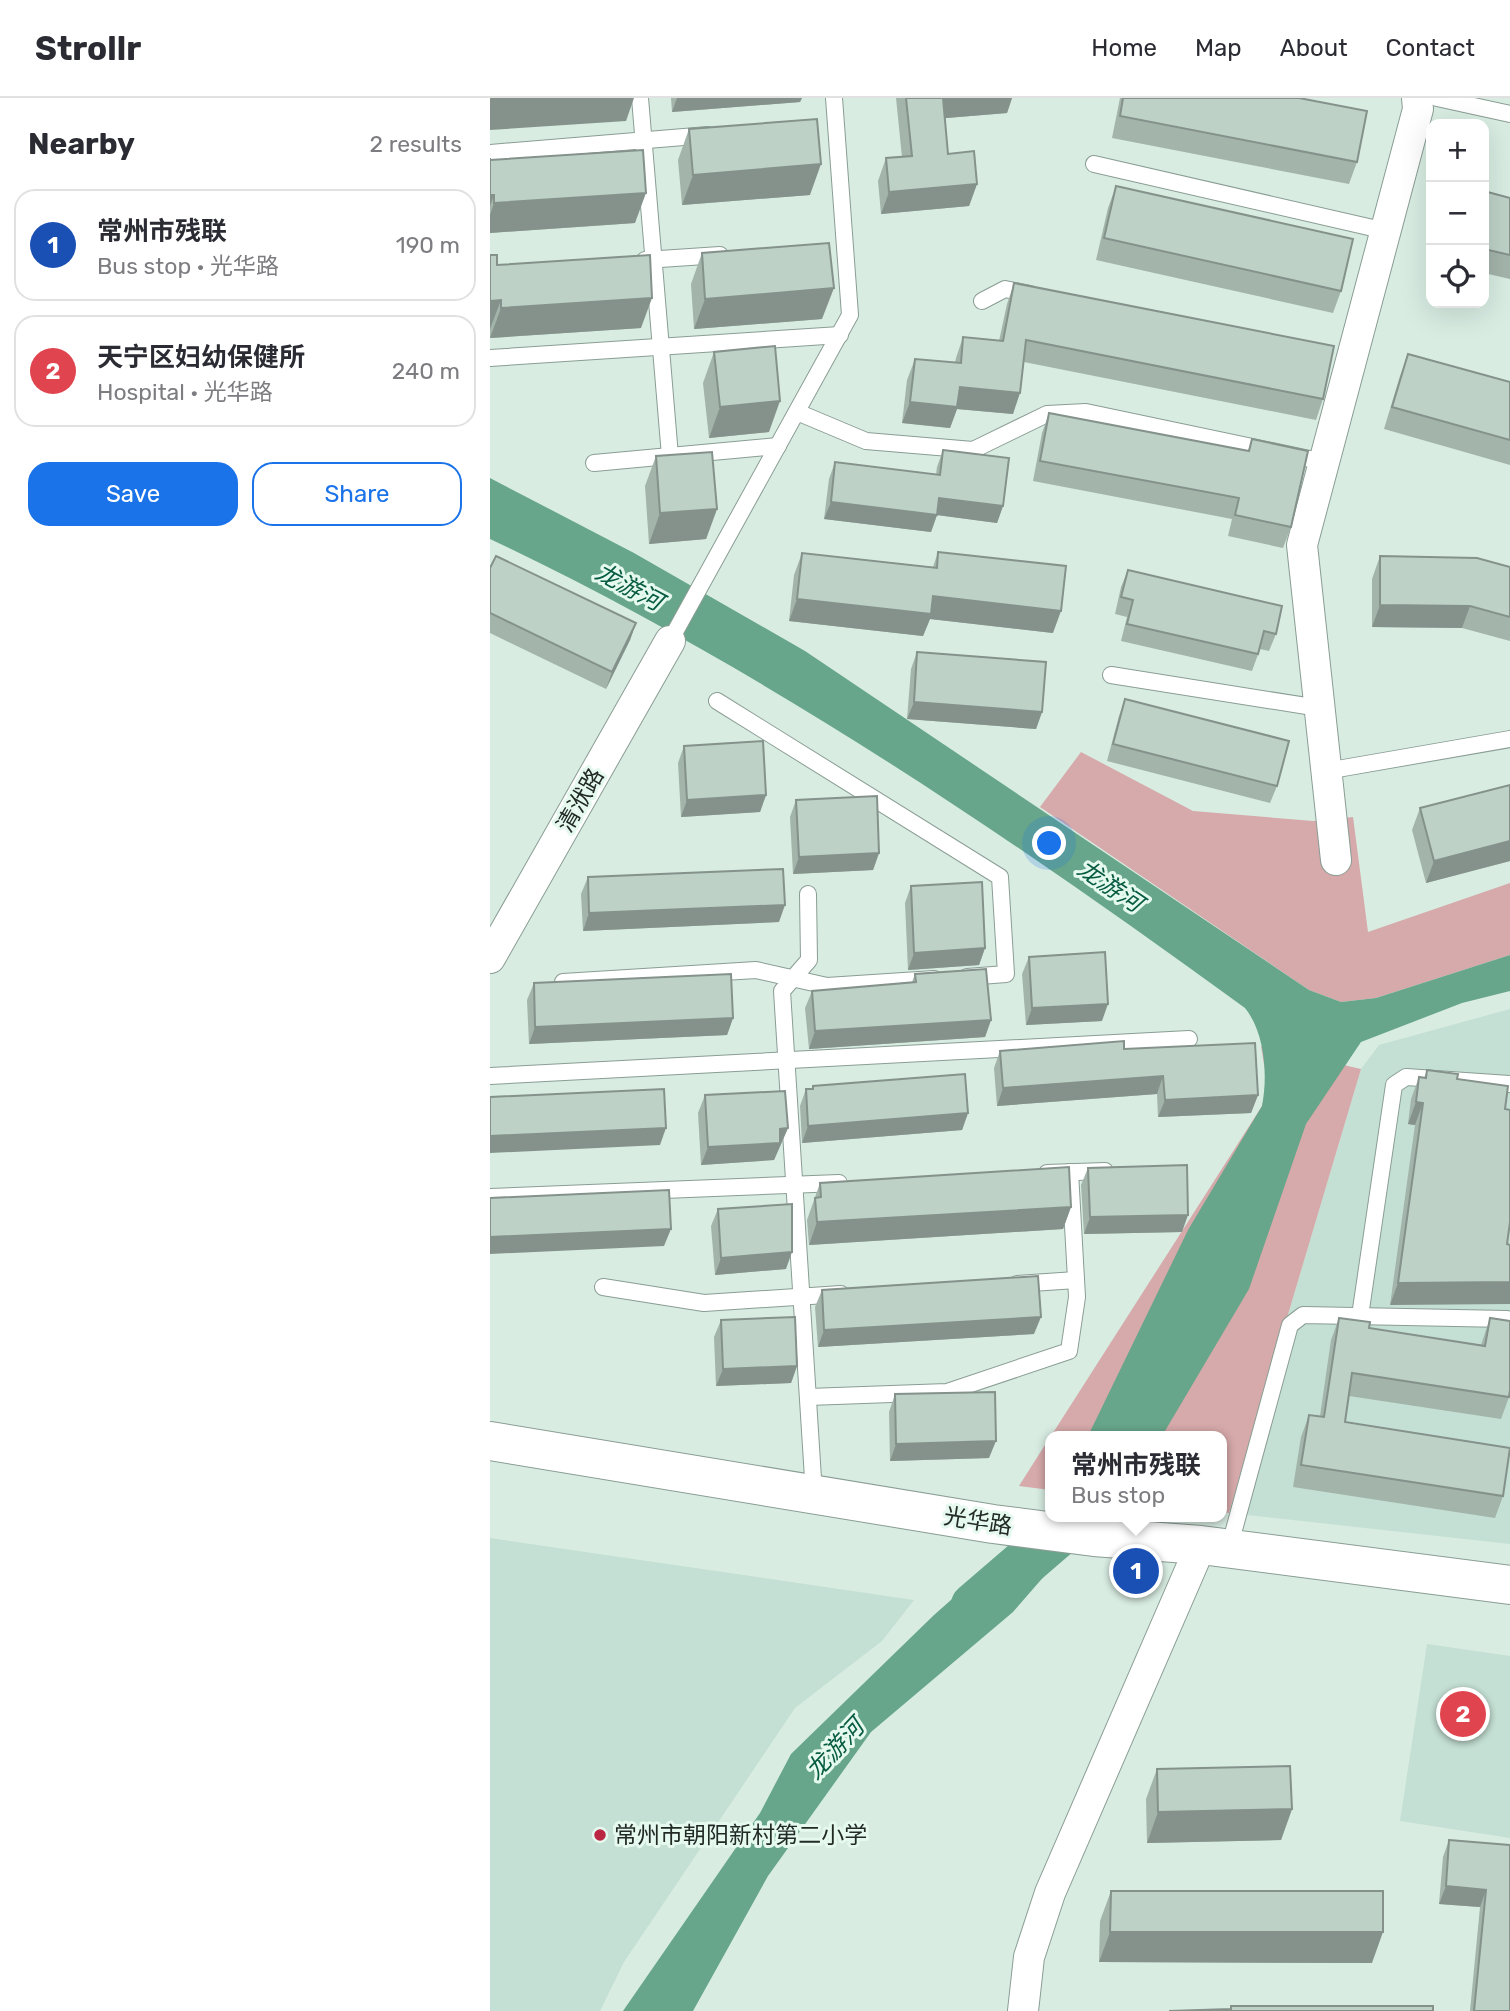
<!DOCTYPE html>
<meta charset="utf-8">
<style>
:root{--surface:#fff;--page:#f2f2f3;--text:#2b2b33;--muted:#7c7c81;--line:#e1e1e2;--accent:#1a73e8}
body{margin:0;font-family:Rubik,"Noto Sans SC",sans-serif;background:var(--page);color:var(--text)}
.controls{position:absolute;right:21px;top:21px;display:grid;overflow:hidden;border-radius:14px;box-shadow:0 7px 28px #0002}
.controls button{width:63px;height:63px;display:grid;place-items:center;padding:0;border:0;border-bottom:2px solid var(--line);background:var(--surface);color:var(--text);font:35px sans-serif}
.you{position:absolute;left:560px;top:746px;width:24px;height:24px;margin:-18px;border:5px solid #fff;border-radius:50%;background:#1a73e8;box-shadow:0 0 0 10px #1a73e833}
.badge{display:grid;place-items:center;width:46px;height:46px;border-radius:50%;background:var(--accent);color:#fff;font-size:23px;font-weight:700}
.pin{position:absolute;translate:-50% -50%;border:4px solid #fff;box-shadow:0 2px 7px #0006}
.popup{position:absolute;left:555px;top:1333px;width:182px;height:91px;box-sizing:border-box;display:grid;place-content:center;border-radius:14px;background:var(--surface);filter:drop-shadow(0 2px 5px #0005);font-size:23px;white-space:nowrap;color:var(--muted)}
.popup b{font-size:26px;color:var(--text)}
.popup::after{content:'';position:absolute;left:50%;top:100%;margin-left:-14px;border:14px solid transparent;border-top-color:var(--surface)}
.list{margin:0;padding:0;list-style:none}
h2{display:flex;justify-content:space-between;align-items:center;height:91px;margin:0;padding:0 28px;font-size:30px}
h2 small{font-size:23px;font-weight:400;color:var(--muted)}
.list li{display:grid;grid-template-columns:46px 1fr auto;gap:21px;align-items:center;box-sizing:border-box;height:112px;margin:0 14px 14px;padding:0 14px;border:2px solid var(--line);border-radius:21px}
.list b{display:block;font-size:26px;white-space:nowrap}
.list p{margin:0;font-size:23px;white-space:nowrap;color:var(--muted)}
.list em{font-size:23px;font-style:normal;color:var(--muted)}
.actions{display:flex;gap:14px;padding:21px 28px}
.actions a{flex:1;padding:16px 0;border:2px solid var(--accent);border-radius:21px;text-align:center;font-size:24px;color:var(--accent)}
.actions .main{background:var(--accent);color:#fff}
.icon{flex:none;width:38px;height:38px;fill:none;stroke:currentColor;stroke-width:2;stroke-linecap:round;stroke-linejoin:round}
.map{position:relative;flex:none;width:1020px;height:1913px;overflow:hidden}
header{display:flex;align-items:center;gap:42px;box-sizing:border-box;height:98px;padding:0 35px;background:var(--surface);border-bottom:2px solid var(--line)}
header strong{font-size:33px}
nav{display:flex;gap:38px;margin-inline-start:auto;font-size:24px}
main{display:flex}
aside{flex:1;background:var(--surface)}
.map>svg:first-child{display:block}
</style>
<header>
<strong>Strollr</strong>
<nav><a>Home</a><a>Map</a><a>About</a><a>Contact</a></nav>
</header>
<main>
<aside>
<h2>Nearby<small>2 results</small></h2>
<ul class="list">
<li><span class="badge" style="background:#1a4fb4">1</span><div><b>常州市残联</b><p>Bus stop · 光华路</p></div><em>190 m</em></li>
<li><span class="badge" style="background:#e0444e">2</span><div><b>天宁区妇幼保健所</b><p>Hospital · 光华路</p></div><em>240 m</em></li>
</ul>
<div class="actions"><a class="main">Save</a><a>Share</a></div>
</aside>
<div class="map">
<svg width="1020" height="1913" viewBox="0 0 1020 1913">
<rect width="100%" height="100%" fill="#d8ece2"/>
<g fill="#c4dfd3">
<path d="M1020,911V1446L739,1415L871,971L889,947Z"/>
<path d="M0,1440L424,1502L392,1543L305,1610L134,1864L110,1913H0Z"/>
<path d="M937,1546L1020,1558V1740L910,1723Z"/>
</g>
<g fill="#d6a9aa">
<path d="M591,654L703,713L823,723L863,719L878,834L1020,785V857L886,900L851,904L819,892L550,709Z"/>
<path d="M771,948L871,971L739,1415L732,1414V1338H561L772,1008L777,985Z"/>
<path d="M560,1339V1392L529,1388Z"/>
</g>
<g fill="#67a68b">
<path d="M0,380L144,455L315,553L819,892L851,904L886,900L1020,857V893L972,905L871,944L816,1026L759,1191L672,1338H598L698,1132L772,1008C778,977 775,935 755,910C516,736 268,568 0,441Z"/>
<path d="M504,1464L563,1468L523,1514L381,1634L278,1778L203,1913H133L270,1715L301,1656L444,1517Z"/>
</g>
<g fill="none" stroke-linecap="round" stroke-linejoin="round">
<path stroke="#67a68b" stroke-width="47" d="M484,1508L576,1429L582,1419"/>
<defs>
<g id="service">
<path d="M150,0L180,358"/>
<path d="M947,0L1020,16"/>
<path d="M0,55L218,37"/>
<path d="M604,66L896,133"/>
<path d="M155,162L230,157"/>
<path d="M492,203L515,191L540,196"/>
<path d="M0,260L350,237"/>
<path d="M307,314L376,343L483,352L557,316L596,314L834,364"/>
<path d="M104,365L288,348"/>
<path d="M180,543L360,217L344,0"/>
<path d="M621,577L829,610"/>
<path d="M227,603L510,779L516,876L477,879"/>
<path d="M836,673L1020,641"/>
<path d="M318,796L319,862L292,893L324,1396"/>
<path d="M73,884L266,872L337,888L444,881"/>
<path d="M0,978L699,941"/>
<path d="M557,1075L615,1073"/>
<path d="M0,1099L349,1085"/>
<path d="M527,1186L586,1182"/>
<path d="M113,1189L214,1205L351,1196"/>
<path d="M870,1218L904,987L916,979L1020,986"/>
<path d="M318,1299L457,1294L579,1253L587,1199L580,1074"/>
<path d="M739,1450L800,1227L813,1217L1017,1221"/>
</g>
<g id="minor">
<path d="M846,762L812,447L928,11L927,0"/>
<path d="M0,860L180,543"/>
<path d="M533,1913L539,1859L560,1795L711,1447"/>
</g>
<path id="secondary" d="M0,1343L503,1426L604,1439L711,1447L1020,1487"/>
</defs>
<use href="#service" stroke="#8a9d94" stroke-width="18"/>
<use href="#minor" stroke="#8a9d94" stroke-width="32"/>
<use href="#secondary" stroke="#8a9d94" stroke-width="40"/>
<use href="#service" stroke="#fff" stroke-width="16"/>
<use href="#minor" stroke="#fff" stroke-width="30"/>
<use href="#secondary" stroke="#fff" stroke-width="38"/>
</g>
<g fill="#a3b4ab">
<path d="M181,0H312L310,4L182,14Z"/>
<path d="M406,0H522L517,15L455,20L458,56L487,86L479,108L391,116L388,83L396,60L412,59Z"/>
<path d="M630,0H809L867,64L859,86L622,40Z"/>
<path d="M199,31L320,97L192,107L188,62Z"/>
<path d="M0,60V62L145,125L0,135Z"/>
<path d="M626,88L851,193L843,215L606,162L618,110Z"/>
<path d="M994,93L1020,100V181L994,175Z"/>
<path d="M212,155L332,221L204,231L201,186Z"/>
<path d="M0,157L7,167L151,230L0,240Z"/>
<path d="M524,185L833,301L826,322L534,264L523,316L467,311L460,330L412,325L417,282L425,261L465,265L466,260L473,239L509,243L517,206Z"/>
<path d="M224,254L279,334L219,340L213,285Z"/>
<path d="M918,256L1020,284V367L894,331L910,278Z"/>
<path d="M559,315L758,353L762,341L801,429L793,450L738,438L742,421L543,383L552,335Z"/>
<path d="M453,352L513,408L507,425L447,417L441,434L334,421L339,381L345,364L446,377L447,369Z"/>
<path d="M166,358L227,411L216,441L159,446L155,388Z"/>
<path d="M448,454L563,535L440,521L433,538L299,523L304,477L312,455L443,469Z"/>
<path d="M890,458L1020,469V543L972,530L882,529V481Z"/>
<path d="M0,470L146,525L140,542L116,591L0,535Z"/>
<path d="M638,472L786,536L779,553L770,551L762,573L631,543L637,519L625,516L631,489Z"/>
<path d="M427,554L552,614L546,631L417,621L421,571Z"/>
<path d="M635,601L787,688L780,705L617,663L629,618Z"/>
<path d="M194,648L276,697L270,714L191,719L188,665Z"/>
<path d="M1020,687V763L936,785L922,732L930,710Z"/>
<path d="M306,702L389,755L383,772L303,776L300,719Z"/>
<path d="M98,779L289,824L93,833L91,796Z"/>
<path d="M421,788L495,850L489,867L418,872L415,805Z"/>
<path d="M539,859L612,923L536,927L532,876Z"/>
<path d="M425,876L501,922L495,939L319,951L315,910L322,893L422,884Z"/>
<path d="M44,885L243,920L237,937L39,946L37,902Z"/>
<path d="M634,951L768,997L761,1015L668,1019L667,996L507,1008L504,970L510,953Z"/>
<path d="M937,972L967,981L1018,988L900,1207L925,1027L918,1026L921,1001L929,979L934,980Z"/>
<path d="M323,988L478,1015L472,1032L312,1045L310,1008L316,991H322Z"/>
<path d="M215,997L298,1030L284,1062L211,1067L208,1015Z"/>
<path d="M598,1070L692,1134L594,1136L591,1087Z"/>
<path d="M330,1085L581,1109L573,1131L319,1147L317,1122Z"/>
<path d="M228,1111L296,1171L225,1177L221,1128Z"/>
<path d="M332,1192L544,1236L328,1249L325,1209Z"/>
<path d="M849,1220L879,1230L991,1247L1000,1220L1019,1299L1011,1321L859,1298L855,1324L1013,1398L1005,1420L803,1389L811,1339L819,1317L830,1318L841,1242Z"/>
<path d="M231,1222L307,1268L301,1285L226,1288L224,1239Z"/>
<path d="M405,1296L499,1360L400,1363L399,1314Z"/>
<path d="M667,1671L802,1711L791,1742L657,1745L656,1701Z"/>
<path d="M959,1742L1020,1747V1913H980L990,1809L949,1806L953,1759Z"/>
<path d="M621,1793L882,1865L609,1864L610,1823Z"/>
</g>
<g fill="#84928b">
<path d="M32,0H144L136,23L0,32V2Z"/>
<path d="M187,0H312L310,4L182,14Z"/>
<path d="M453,0H522L517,15L445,21Z"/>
<path d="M331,66L320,97L192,107L203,77Z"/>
<path d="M487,86L479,108L391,116L399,94Z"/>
<path d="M156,95L145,125L0,135V117L4,105Z"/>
<path d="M0,97H4L0,108Z"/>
<path d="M344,190L332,221L204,231L215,201Z"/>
<path d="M162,200L151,230L0,240L11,210Z"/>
<path d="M11,202L0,231V203Z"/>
<path d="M470,289L530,295L523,316L467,311L460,330L412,325L420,304Z"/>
<path d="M290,303L279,334L219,340L230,309Z"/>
<path d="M449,400L513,408L507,425L447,417L441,434L334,421L341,404Z"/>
<path d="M227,411L216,441L159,446L170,415Z"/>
<path d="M443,498L571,513L563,535L440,521L433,538L299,523L307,501Z"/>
<path d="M890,507L980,508L972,530L882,529Z"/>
<path d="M146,525L140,542L116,591L122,574Z"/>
<path d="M424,604L552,614L546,631L417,621Z"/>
<path d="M276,697L270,714L191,719L197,702Z"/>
<path d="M1020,743V763L936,785L944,763Z"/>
<path d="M389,755L383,772L303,776L309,759Z"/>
<path d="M295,807L289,824L93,833L99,815Z"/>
<path d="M495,850L489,867L418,872L424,855Z"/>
<path d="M618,906L612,923L536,927L542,910Z"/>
<path d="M243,920L237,937L39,946L45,929Z"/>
<path d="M501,922L495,939L319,951L325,933Z"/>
<path d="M673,978L667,996L507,1008L513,990Z"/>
<path d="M768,997L761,1015L668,1019L675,1002Z"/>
<path d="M926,1004L933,1005L925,1027L918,1026Z"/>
<path d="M478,1015L472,1032L312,1045L318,1028Z"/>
<path d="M176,1030L170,1047L0,1055V1038Z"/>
<path d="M298,1030L284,1062L211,1067L218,1049L290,1031Z"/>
<path d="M581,1109L573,1131L319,1147L327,1124Z"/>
<path d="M698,1117L692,1134L594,1136L600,1119Z"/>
<path d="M181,1131L174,1148L0,1156V1139Z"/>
<path d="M302,1154L296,1171L225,1177L231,1160Z"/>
<path d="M1020,1184V1206L900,1207L908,1185Z"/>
<path d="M551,1219L544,1236L328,1249L334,1232Z"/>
<path d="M307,1268L301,1285L226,1288L233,1271Z"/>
<path d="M506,1343L499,1360L400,1363L406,1346Z"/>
<path d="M802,1711L791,1742L657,1745L668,1714Z"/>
<path d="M956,1788L996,1792L990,1809L949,1806Z"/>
<path d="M620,1834H893L882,1865L609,1864Z"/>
</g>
<g fill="#bdd1c7" stroke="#84928b" stroke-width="2">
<path d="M0,0H32L0,2Z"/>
<path d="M416,0H453L458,56L484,53L487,86L399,94L396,60L422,58Z"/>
<path d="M633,0H809L877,13L867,64L630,18Z"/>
<path d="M327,21L331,66L203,77L199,31Z"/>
<path d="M153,52L156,95L4,105V97H0V60V62Z"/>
<path d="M626,88L863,141L851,193L614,140Z"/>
<path d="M994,93L1020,100V157L994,151Z"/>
<path d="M339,145L344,190L215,201L212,155Z"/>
<path d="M0,157H7V167L160,157L162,200L11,210V202L0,203Z"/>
<path d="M524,185L844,248L833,301L536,242L530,295L470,289L467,309L420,304L425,261L471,265L473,239L513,243Z"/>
<path d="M285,248L290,303L230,309L224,254Z"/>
<path d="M918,256L1020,284V342L902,309Z"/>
<path d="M559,315L759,353L762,341L818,353L801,429L745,417L749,400L550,363Z"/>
<path d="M453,352L519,360L513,408L449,400L447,417L341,404L345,364L450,377Z"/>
<path d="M222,354L227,411L170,415L166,358Z"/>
<path d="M448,454L576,468L571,513L443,498L441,516L307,501L312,455L447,470Z"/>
<path d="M6,458L146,525L122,574L0,515V470Z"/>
<path d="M890,458L987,460L1020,469V519L980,508L890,507Z"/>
<path d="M638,472L792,508L786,536L774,533L768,556L637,526L643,502L631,499Z"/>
<path d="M427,554L556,564L552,614L424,604Z"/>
<path d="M635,601L799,643L787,688L623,646Z"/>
<path d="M273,643L276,697L197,702L194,648Z"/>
<path d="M1020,687V743L944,763L930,710Z"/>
<path d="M387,698L389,755L309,759L306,702Z"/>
<path d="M293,771L295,807L99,815L98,779Z"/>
<path d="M492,784L495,850L424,855L421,788Z"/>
<path d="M615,854L618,906L542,910L539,859Z"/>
<path d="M496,871L501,922L325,933L322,893L426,884L425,876Z"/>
<path d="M241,876L243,920L45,929L44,885Z"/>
<path d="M634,943V951L765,945L768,997L675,1002L673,978L513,990L510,953Z"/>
<path d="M937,972L968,976L967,981L1018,988L1015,1011L1020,1012V1124L1017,1146L1020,1147V1184L908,1185L933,1005L926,1004L929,979L936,980Z"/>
<path d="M475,976L478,1015L318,1028L316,991H323V988Z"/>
<path d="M174,991L176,1030L0,1038V999Z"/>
<path d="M295,993L298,1030L290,1031V1045L218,1049L215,997Z"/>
<path d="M697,1067L698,1117L600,1119L598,1070Z"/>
<path d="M579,1069L581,1109L327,1124L325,1100L331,1099L330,1085Z"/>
<path d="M179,1092L181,1131L0,1139V1100Z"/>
<path d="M302,1106V1154L231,1160L228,1111Z"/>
<path d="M548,1178L551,1219L334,1232L332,1192Z"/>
<path d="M305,1219L307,1268L233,1271L231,1222Z"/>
<path d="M849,1220L880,1224L879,1230L995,1248L1000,1220L1020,1223V1292L1019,1299L862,1275L855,1324L1020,1350L1013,1398L811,1367L819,1317L834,1319Z"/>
<path d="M505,1294L506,1343L406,1346L405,1296Z"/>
<path d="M800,1668L802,1711L668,1714L667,1671Z"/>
<path d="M959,1742L1020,1747V1913H984L996,1792L956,1788Z"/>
<path d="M621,1793H893V1834H620Z"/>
<path d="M741,1908H943V1913H679L741,1911Z"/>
</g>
<circle fill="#b92742" stroke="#e5f9ef" stroke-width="2.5" cx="110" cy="1737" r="7"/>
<g text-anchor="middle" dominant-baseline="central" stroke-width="6" stroke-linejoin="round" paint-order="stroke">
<g font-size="23" fill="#222a26" stroke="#e5f9ef">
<text transform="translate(90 702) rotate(-60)">清洑路</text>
<text transform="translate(488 1423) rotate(9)">光华路</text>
</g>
<g font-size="23" fill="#222a26" stroke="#e5f9ef" text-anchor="start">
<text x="124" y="1737">常州市朝阳新村第二小学</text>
</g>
<g font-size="24" font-style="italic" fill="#075b41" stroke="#e5f9ef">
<text transform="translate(139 489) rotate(28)">龙游河</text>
<text transform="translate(620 788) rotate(34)">龙游河</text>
<text transform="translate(345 1651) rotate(-47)">龙游河</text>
</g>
</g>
</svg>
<div class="controls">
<button>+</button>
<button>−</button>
<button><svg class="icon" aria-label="locate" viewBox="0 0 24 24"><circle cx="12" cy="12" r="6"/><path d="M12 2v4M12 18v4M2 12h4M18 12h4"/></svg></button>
</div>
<div class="you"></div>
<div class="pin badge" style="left:646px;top:1473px;background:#1a4fb4">1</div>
<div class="popup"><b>常州市残联</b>Bus stop</div>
<div class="pin badge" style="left:973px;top:1616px;background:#e0444e">2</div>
</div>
</main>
